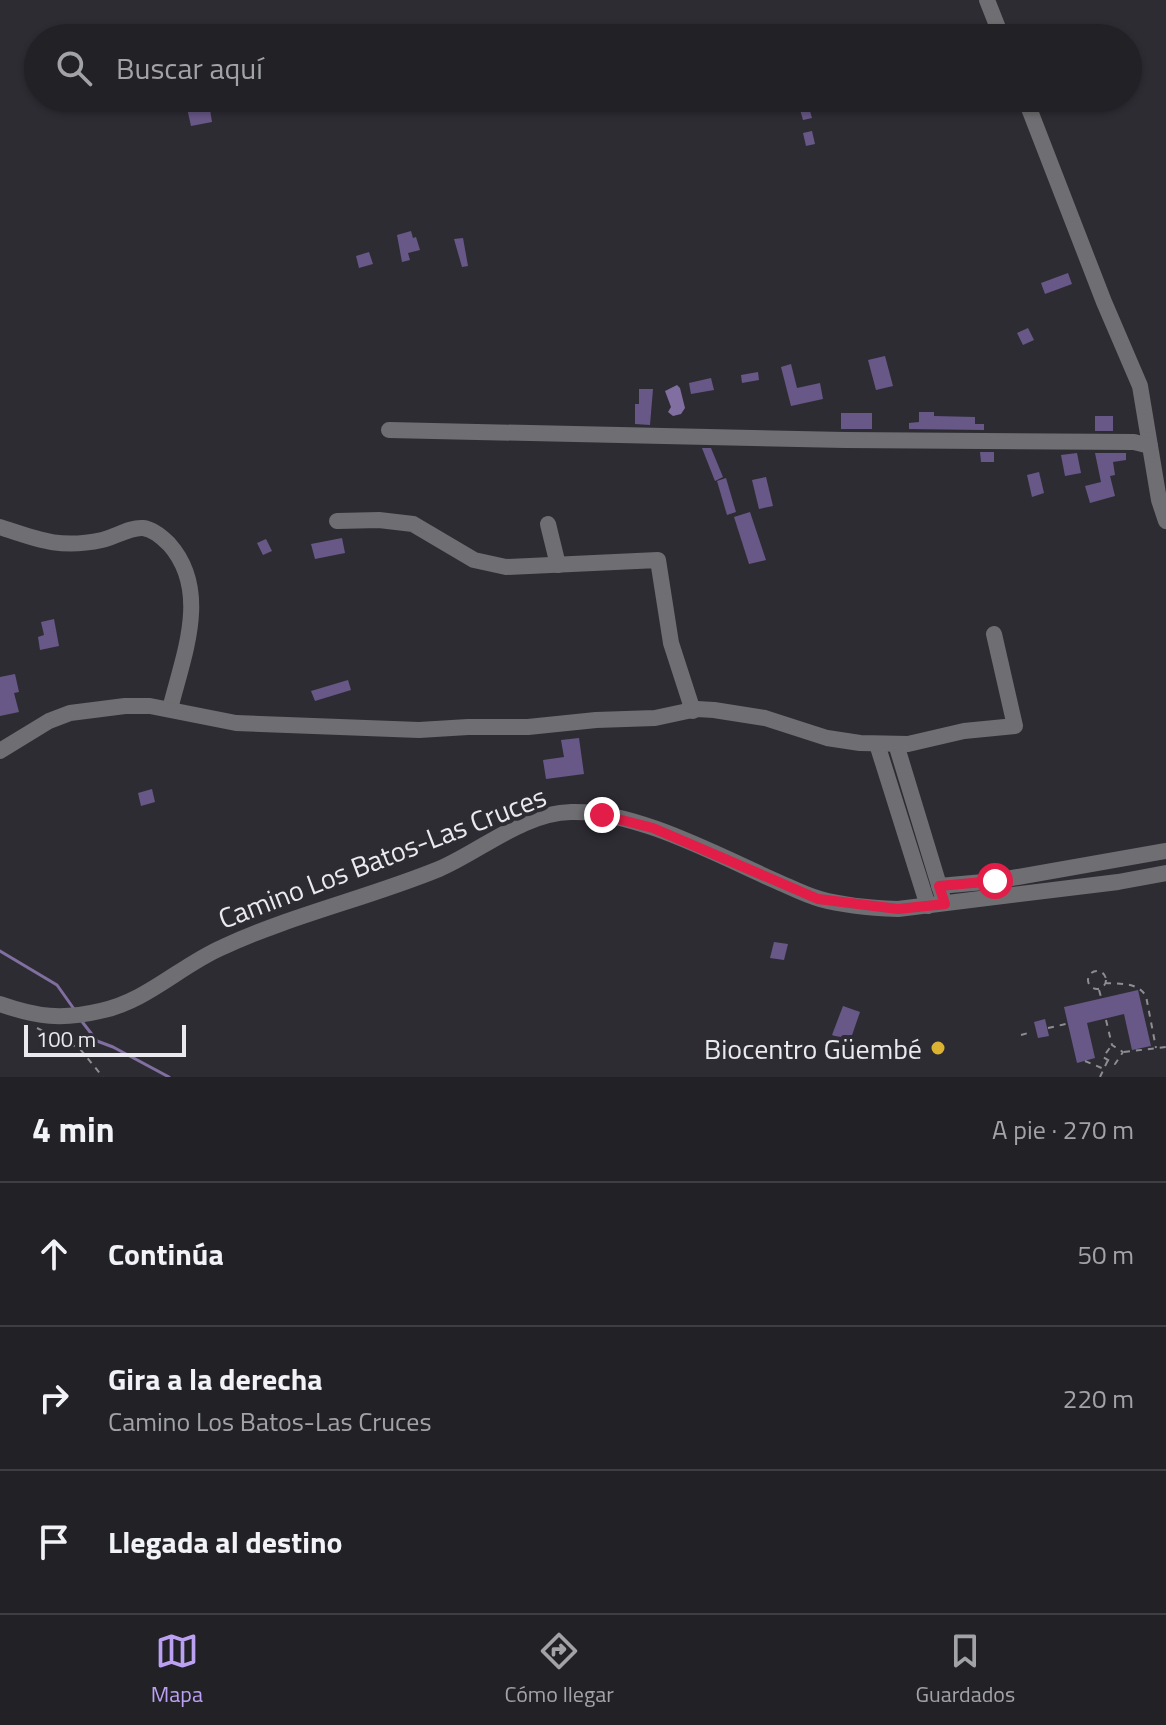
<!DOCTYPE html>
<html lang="es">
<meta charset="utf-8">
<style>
:root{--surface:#222126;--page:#2e2e32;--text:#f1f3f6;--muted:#a2a3a7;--line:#3f3e43;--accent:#bca0f2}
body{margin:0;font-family:"Titillium Web",sans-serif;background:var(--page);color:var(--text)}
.scale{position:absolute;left:24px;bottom:20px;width:162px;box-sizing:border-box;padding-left:8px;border:4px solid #eae9ee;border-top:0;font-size:22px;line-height:28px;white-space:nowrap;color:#eae9ee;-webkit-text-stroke:6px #2e2c33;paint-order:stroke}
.stop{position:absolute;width:24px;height:24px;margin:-18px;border:6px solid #e11d48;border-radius:50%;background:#fff}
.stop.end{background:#e11d48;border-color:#fff;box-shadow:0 2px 8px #0008}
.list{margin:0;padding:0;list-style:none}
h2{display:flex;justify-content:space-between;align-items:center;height:104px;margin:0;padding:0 32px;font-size:34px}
h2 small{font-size:26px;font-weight:400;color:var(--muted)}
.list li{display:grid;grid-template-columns:52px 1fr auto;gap:24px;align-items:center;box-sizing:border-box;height:144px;padding:0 32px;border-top:2px solid var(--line)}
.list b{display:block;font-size:30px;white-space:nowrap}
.list p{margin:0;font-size:26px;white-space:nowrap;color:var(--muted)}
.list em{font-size:26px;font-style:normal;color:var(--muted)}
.icon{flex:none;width:44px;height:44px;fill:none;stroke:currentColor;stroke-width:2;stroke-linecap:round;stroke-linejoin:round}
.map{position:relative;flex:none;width:1166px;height:1077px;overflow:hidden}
.search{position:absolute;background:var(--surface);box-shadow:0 2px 6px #0004;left:24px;right:24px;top:24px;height:88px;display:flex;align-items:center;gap:20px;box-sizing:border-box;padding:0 28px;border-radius:44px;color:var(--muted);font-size:30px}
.sheet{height:536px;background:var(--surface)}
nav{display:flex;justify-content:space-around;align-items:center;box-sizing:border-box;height:112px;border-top:2px solid var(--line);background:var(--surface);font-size:22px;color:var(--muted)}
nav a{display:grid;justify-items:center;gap:4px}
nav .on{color:var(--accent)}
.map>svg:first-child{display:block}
</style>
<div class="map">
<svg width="1166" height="1077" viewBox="0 0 1166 1077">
<rect width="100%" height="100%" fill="#2e2c33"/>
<path fill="#806fa0" d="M677,385L680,388L685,408L681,414L673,416L668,412L671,407L665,391Z"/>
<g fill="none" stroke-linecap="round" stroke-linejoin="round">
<g stroke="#806fa0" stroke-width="3">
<path d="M0,951L57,985L74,1009"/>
<path d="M80,1019L97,1041L113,1047L169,1077"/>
</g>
</g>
<g fill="#685887">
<path d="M209,103L212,122L191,126L187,108Z"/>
<path d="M808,104L812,118L803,120L799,106Z"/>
<path d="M812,131L815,144L806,146L803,133Z"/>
<path d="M411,231L413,238L416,237L420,250L408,253L410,260L402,262L397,235Z"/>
<path d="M463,238L468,266L462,267L454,239Z"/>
<path d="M369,252L373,264L359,268L356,256Z"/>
<path d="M1068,273L1072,284L1045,294L1041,283Z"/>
<path d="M1028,328L1034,340L1023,345L1017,333Z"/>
<path d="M885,356L893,386L876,390L868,360Z"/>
<path d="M791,364L797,388L820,383L823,399L791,406L781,367Z"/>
<path d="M758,372L759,380L742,383L741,375Z"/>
<path d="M711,378L714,390L691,394L689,383Z"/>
<path d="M639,389H653L650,425L635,424V404H639Z"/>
<path d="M919,412H934V416L975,417V424H984V430L909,429V423L919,422Z"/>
<rect x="841" y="413" width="31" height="16"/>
<rect x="1095" y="416" width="18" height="15"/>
<path d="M702,448H711L723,477L715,481Z"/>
<path d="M980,452H994V462H981Z"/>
<path d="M1077,453L1081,473L1065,476L1061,455Z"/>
<path d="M1095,453H1126V460L1113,462L1115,475L1110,476L1115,496L1090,503L1085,486L1101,482Z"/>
<path d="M1039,472L1044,493L1032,497L1027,475Z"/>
<path d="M766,477L773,506L759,509L752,480Z"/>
<path d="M726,478L736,512L727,515L717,481Z"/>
<path d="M750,512L766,560L749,564L734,517Z"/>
<path d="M342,538L345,553L315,559L311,544Z"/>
<path d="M266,539L272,551L263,555L257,543Z"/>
<path d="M54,619L59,646L40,650L38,637L44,635L41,622Z"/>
<path d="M15,674L19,692L14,693L19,712L0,716V677Z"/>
<path d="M348,680L351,690L315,701L311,691Z"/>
<path d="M579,738L584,774L546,779L543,760L564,757L561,740Z"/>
<path d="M152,789L155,802L141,806L138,793Z"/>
<path d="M774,942L788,944L784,960L770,958Z"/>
<path d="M1138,990L1151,1046L1132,1050L1124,1014L1087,1023L1095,1058L1077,1063L1064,1007Z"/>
<path d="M843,1006L860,1012L850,1041L832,1035Z"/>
<path d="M1045,1019L1049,1036L1038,1038L1034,1022Z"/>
</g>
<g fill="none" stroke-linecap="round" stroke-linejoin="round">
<g stroke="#8e8d93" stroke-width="2" stroke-dasharray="6 6" stroke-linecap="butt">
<circle cx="1097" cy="980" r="9"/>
<path d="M1105,983C1121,984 1137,982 1146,996L1156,1048"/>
<path d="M1099,990L1101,997"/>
<path d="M1106,1020L1112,1045L1123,1052L1115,1064L1103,1057L1112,1045"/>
<path d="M37,1028L80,1049L103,1077"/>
<path d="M1048,1028L1066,1024"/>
<path d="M1021,1035L1028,1033"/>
<path d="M1124,1052L1166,1047"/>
<path d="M1085,1061L1104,1069"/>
<path d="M1100,1077L1108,1060"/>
</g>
<g stroke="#6f6e72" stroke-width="16">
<path d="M987,0L1002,38"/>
<path d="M1025,98L1104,302L1140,386L1159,500L1166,521"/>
<path d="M389,430L845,440L1134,442L1150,446"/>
<path d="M337,521L379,520L413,524L474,560L506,567L658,560L671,643L693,711"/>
<path d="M548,524L558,565"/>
<path d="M0,527C39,540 60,549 102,540C115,537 130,527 143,528C153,529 162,537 169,544C211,591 183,656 170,709"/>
<path d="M877,744L928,906"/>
<path d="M896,744L942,895"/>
<path d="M0,751L49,721L70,713L125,706H150L236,723L419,730L468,727H528L596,720L655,718L697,709L714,710L765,718L827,738L860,743L908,744L964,731L1015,726L994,634"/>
<path d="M939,886L995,881L1166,851"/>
<path d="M0,1004C37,1017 62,1020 100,1011C146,1002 181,965 223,947C292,915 368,898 439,869C481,851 523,813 571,812C635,810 717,855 776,881C790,887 805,895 820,899C845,906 872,908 898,909L1118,882L1166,873"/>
</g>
</g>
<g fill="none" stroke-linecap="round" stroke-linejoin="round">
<path stroke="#e11d48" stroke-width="10" d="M602,815L653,828L818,899L898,909L945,904L939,886L995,881"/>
</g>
<circle fill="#dcb233" stroke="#2e2c33" stroke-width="3" cx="938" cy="1048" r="8"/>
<g text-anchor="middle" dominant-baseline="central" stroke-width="8" stroke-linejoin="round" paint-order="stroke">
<g font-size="28" fill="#eae9ee" stroke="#2e2c33">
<text transform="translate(382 857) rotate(-21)">Camino Los Batos-Las Cruces</text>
</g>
<g font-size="28" fill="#eae9ee" stroke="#2e2c33" text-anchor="end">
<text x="922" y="1048">Biocentro Güembé</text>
</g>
</g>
</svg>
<div class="scale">100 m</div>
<div class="stop" style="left:995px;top:881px"></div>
<div class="stop end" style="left:602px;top:815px"></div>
<div class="search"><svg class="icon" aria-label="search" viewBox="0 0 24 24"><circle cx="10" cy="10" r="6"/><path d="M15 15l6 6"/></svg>Buscar aquí</div>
</div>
<section class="sheet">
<h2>4 min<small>A pie · 270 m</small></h2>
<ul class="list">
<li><svg class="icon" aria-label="ahead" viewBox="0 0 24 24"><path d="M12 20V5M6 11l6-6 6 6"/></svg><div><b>Continúa</b></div><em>50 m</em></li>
<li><svg class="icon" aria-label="right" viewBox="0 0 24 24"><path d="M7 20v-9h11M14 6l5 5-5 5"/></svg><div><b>Gira a la derecha</b><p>Camino Los Batos-Las Cruces</p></div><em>220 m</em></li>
<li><svg class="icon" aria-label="arrive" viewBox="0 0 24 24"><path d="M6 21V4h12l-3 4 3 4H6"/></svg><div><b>Llegada al destino</b></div></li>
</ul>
</section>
<nav>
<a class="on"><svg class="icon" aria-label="map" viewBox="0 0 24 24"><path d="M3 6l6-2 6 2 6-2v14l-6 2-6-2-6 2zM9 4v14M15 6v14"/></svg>Mapa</a>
<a><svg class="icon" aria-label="directions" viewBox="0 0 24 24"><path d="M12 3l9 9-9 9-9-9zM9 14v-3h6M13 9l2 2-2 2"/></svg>Cómo llegar</a>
<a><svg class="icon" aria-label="saved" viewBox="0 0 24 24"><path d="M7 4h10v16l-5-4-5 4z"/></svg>Guardados</a>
</nav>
